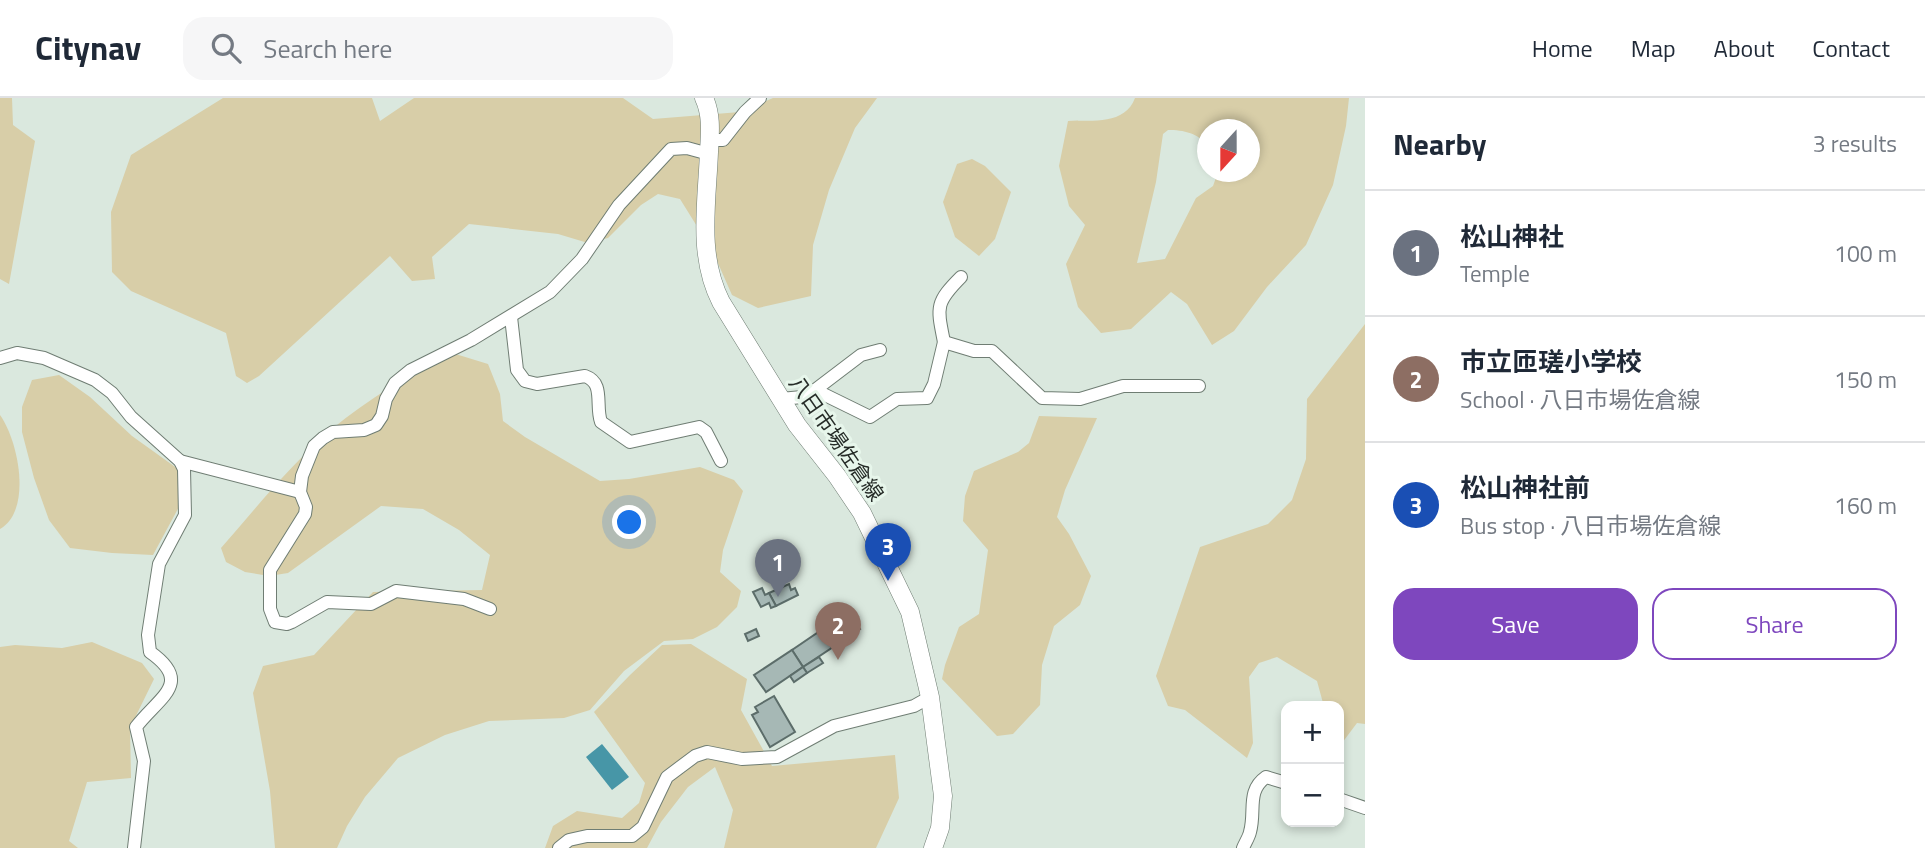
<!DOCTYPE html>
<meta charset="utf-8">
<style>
:root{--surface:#fff;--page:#f6f6f7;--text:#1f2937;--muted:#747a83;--line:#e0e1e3;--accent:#7e47be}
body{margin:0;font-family:"Titillium Web","Noto Sans JP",sans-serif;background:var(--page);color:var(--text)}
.controls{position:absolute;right:21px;bottom:21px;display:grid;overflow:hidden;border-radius:14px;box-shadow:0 4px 10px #0003}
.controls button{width:63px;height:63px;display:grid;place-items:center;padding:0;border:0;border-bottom:2px solid var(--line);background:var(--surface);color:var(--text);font:35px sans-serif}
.compass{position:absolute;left:1197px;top:21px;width:63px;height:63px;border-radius:50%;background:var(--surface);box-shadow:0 4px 10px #0003;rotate:201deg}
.you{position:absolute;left:630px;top:425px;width:24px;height:24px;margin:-18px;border:5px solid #fff;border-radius:50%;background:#1a73e8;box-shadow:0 0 0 10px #1a73e833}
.badge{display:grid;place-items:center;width:46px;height:46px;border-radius:50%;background:var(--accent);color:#fff;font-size:23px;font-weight:700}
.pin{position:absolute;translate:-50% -58px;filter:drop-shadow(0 2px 4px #0008)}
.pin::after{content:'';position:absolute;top:37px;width:24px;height:21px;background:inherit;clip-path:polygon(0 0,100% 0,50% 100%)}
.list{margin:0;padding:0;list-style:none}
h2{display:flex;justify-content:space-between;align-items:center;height:91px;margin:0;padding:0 28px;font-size:30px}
h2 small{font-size:23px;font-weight:400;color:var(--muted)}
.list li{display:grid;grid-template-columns:46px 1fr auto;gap:21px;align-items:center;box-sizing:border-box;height:126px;padding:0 28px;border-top:2px solid var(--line)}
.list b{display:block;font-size:26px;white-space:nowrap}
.list p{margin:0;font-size:23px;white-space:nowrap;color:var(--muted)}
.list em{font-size:23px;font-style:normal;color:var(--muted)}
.actions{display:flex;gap:14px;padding:21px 28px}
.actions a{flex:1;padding:16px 0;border:2px solid var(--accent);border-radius:21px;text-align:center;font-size:24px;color:var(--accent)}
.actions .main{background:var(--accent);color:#fff}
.icon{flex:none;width:38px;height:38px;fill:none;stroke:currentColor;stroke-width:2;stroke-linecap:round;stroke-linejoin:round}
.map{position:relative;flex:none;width:1365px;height:750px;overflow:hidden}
header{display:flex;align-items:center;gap:42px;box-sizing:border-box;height:98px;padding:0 35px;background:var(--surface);border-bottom:2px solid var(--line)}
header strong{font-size:33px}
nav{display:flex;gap:38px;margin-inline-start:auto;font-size:24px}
.search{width:490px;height:63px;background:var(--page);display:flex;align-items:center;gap:18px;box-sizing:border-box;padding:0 24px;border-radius:21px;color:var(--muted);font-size:26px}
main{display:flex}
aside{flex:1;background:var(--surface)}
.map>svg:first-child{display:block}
</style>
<header>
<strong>Citynav</strong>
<div class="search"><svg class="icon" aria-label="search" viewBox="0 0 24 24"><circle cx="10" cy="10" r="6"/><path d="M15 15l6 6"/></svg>Search here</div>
<nav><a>Home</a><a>Map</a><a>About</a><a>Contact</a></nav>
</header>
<main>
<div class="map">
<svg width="1365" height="750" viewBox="0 0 1365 750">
<rect width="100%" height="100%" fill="#dae8de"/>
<g fill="#d8cea8" fill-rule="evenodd">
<path d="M0,0H12L13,27L35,43L9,186L0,181Z"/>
<path d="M223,0H372L380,23L414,0H623L653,21L740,14L773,0H877L855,30L829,92L813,147L811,198L758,210L732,197L713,154L680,101L658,96L641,107L608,140L588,145L558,136L469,126L432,159L435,181L412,183L390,158L259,278L247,285L236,278L226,235L131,193L112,174L111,114L131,57Z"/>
<path d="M1135,0H1349L1346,28L1333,87L1306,147L1267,189L1234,233L1212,247L1187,206L1171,194L1131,231L1101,235L1078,209L1066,166L1085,127L1069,108L1059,68L1068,23C1093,22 1125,27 1135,0ZM1168,32C1183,32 1200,35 1207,49L1208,32H1250V74H1218L1213,88L1196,100L1165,161L1137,165L1156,84L1163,36Z"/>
<path d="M972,61L985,68L1011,94L995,141L979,158L955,139L943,104L957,66Z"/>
<path d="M1365,226V626L1357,625L1339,649V608H1319L1323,605L1317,583L1277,559L1259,565L1249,579L1253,645L1247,660L1185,612L1168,608L1156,578L1200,449L1268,426L1292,402L1306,361L1307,301Z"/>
<path d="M449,254L488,266L500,296L503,323L525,339L600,383L629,381L700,369L734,382L743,393L723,452L720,474L741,493L737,509L717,529L693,541L664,543L624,573L590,612L564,620L489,623L445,637L398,660L365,699L347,728L337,750H275L270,693L253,595L263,568L314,557L373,494L482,492L490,457L459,432L423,411L381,408L288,475L269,478L245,474L226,464L221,450C256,410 291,366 332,331C367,302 409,277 449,254Z"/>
<path d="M59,277L90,299L132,338L178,371L180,407L153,457L112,455L70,450L49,422L34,380L22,334V309L32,282Z"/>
<path d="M0,317C18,342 33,412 0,431Z"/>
<path d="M1039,318L1097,320L1065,392L1057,419L1069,436L1091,478L1080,507L1054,528L1042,567L1040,607L1013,636L997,638L942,581L945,567L959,529L979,516L988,452L963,423L965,398L974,373L1018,354L1029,345Z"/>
<path d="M92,544L142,565L154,581L130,630L131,680L87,684L69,743L78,750H0V549L15,547L62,550Z"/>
<path d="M691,546L747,581L741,612L772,668L895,657L899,700L876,750H724L733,712L715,669L688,689L661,724L647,750H545L553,728L577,713L622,720L639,705L645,685L594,614L630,577L662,547Z"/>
</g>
<path fill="#4796a7" d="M602,646L629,679L612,692L586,659Z"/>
<g fill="#a6b8b5" stroke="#5c6d6a" stroke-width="2">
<path d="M789,486L791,492L795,490L798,497L776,508L769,495Z"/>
<path d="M762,490L765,497L769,495L776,508L771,510L769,505L761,509L753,494Z"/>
<path d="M848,514L860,531L803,569L792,552Z"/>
<path d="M756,531L759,538L748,543L745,536Z"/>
<path d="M792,552L803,569L766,594L754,577Z"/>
<path d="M819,559L823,565L807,575L803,569Z"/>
<path d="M803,569L807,575L794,584L790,578Z"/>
<path d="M774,598L795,634L770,649L752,617L758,614L755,609Z"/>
</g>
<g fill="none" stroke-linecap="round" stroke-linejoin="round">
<defs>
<g id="minor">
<path d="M709,42H723L745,14L760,0"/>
<path d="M511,219L517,272L525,283L537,286L585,278C605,285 595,307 601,324L630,344L699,329L706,334L721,363"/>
<path d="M944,244C937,209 935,205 961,179"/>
<path d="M0,260L17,255L44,260L95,282L112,295L131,319L180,363L184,371L185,417L159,466L148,537L150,554C194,585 159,599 136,629L144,663L134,750"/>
<path d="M815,292L870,319L897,301L927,300L934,286L944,244L974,253H992L1042,300L1080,301L1123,288H1199"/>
<path d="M781,301L802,299L815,292L861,257L880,252"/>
<path d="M180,363L300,394"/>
<path d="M490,511L464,501L396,493L371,506L327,504L292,524L287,526L275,524L270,511V472L305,416L306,409L300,394L302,378L314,348L323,340L333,334L364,332L376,327L382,318L386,301L395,285L411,272L471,242L550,194L582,161L619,107L671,51L687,50L709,56"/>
<path d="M1339,701L1365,710"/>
<path d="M559,750L569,742L587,738H632L643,729L667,679L695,658L707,654L742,661L777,659L834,628L914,608L930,599"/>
<path d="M1243,750C1245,745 1249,739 1250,734C1256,713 1246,693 1266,679L1286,685"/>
</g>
<path id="secondary" d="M704,0C712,17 710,35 709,54C707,105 697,157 721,204L797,327L837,378L862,415L910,514L930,599L943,698L940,730L933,750"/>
</defs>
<use href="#minor" stroke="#6f7d73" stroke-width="14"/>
<use href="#secondary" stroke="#6f7d73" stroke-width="19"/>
<use href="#minor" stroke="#fff" stroke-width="12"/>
<use href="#secondary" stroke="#fff" stroke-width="18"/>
</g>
<g text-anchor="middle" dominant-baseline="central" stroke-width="6" stroke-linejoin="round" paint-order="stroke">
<g font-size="21" fill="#262c28" stroke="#e7f6eb">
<text transform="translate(837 340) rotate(55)">八日市場佐倉線</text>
</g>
</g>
</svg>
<div class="controls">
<button>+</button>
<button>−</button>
</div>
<svg class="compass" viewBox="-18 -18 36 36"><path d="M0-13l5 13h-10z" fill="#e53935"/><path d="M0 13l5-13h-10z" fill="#747a83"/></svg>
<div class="you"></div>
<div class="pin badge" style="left:778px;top:499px;background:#6b7280">1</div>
<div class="pin badge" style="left:838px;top:562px;background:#8d6e63">2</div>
<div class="pin badge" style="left:888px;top:483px;background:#1a4fb4">3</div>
</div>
<aside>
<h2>Nearby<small>3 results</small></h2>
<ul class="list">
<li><span class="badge" style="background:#6b7280">1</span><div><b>松山神社</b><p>Temple</p></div><em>100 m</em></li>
<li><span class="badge" style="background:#8d6e63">2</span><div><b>市立匝瑳小学校</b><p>School · 八日市場佐倉線</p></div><em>150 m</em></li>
<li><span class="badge" style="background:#1a4fb4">3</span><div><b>松山神社前</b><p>Bus stop · 八日市場佐倉線</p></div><em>160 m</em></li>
</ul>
<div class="actions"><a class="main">Save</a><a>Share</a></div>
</aside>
</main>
